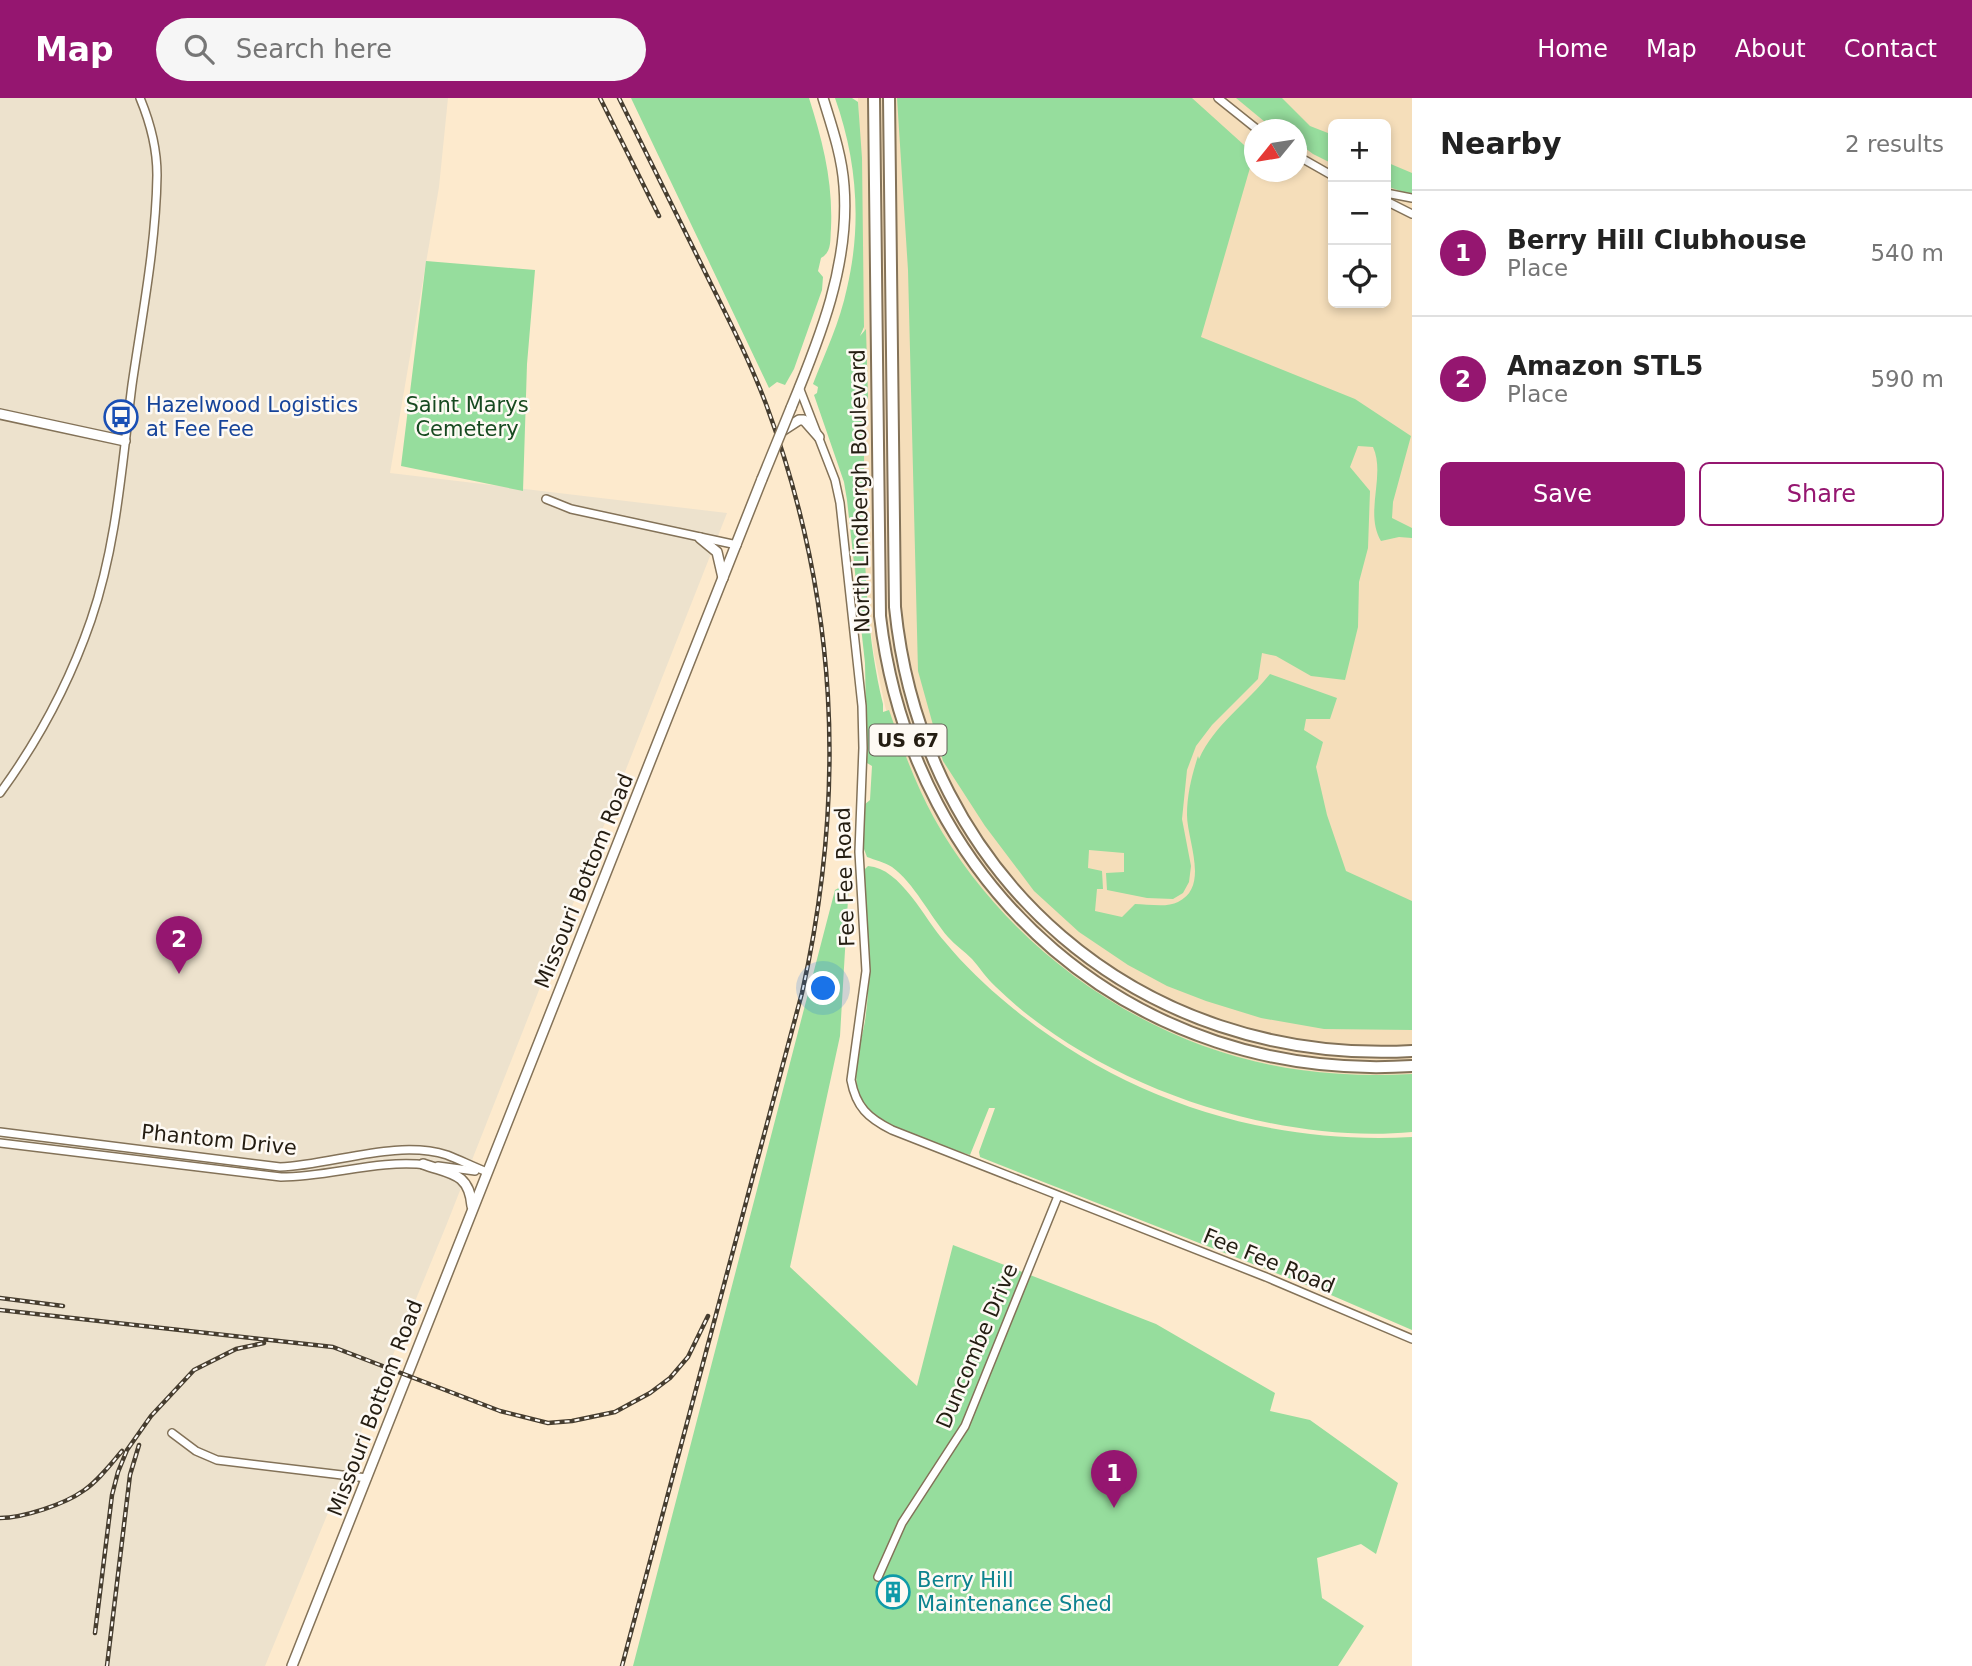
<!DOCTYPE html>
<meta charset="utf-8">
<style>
:root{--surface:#fff;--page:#f6f6f6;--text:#222;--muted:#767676;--line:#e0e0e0;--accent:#951670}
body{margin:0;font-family:"DejaVu Sans",sans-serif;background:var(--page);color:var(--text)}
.controls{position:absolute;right:21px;top:21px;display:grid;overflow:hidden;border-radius:10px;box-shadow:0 4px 10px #0003}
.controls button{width:63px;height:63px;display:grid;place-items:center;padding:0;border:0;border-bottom:2px solid var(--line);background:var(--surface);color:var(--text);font:35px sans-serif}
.compass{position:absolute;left:1244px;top:21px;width:63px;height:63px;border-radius:50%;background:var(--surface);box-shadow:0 4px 10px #0003;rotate:240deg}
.you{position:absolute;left:824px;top:891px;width:24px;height:24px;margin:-18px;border:5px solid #fff;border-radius:50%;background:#1a73e8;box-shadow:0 0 0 10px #1a73e833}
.badge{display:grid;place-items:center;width:46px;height:46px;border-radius:50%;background:var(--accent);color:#fff;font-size:23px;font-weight:700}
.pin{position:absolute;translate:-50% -58px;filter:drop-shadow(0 2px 4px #0008)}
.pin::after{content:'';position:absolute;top:37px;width:24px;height:21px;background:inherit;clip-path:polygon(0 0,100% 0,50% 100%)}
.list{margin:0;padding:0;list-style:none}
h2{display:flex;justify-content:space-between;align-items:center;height:91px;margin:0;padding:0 28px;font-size:30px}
h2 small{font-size:23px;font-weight:400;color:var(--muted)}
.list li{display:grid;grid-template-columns:46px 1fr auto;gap:21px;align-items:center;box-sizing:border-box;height:126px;padding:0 28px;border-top:2px solid var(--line)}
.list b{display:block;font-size:26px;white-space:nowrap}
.list p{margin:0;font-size:23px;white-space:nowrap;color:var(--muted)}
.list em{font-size:23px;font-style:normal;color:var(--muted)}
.actions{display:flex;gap:14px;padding:21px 28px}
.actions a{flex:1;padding:16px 0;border:2px solid var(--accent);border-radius:10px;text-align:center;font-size:24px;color:var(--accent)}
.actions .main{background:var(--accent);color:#fff}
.icon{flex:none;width:38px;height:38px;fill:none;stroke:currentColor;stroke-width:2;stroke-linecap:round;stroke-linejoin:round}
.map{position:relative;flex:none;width:1412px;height:1568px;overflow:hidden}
header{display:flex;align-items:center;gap:42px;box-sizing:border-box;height:98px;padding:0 35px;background:var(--accent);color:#fff}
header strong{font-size:33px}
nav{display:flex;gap:38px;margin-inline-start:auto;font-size:24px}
.search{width:490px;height:63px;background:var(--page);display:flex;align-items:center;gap:18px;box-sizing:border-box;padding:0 24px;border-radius:38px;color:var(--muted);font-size:26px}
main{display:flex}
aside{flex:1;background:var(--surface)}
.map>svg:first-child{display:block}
</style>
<header>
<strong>Map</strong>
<div class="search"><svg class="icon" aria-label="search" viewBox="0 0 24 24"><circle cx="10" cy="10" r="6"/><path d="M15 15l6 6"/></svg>Search here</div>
<nav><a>Home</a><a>Map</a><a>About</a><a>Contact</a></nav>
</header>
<main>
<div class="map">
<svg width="1412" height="1568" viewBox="0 0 1412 1568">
<rect width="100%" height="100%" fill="#fdeacd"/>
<path fill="#f5deba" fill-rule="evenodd" d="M858,0H1412V981H1321L1236,963L1123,914L1056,872L960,772L901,663L885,608L874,556L864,478V228ZM1333,26H1386V205H1333ZM1254,32H1296V74H1254Z"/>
<path fill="#ede2cd" d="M0,0H448L439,89L390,375L727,415L446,1128L265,1568H0Z"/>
<g fill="#96dd9d">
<path d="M631,0H809C823,44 833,84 831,130C830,142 832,154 821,160L818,173L823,179L822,192L794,271L785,287L777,284L769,290Z"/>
<path d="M835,0H852L858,4L862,60L864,229L860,238L866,231L868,301H864C865,403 859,507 883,606V614L889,612C902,649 915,685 934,720C1008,853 1150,952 1301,972C1338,977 1375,978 1412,976V1034C1273,1047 1096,987 996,889C987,881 980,870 972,861C964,853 955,847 948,839C930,818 914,785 892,769C884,764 875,762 867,759L864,751V707L870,702L872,668L867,665L865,565L847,402L844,384L814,297L817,295L818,289L813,286C825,255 840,224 847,190C862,126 857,62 835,0Z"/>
<path d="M897,0H1192L1254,56L1201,239L1355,301L1411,338L1393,404L1392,420L1412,430V440L1399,439L1381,443C1364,414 1386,378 1373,349L1358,348L1350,369L1370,393L1368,450L1359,484L1358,529L1345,582L1311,578L1276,558L1262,555L1258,581L1212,627L1196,648L1187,672L1182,721L1191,768L1189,784L1183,795L1173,801L1147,800L1107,792L1106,775L1124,774V755L1089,752L1088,770L1102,773L1103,791H1097L1095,813L1122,819L1135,806C1147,806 1167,810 1178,804C1210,789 1187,742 1187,717C1187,696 1192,677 1198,658L1199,661C1214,627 1247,605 1270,576L1337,600L1330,621H1306L1304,632L1323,644L1316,669L1327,717L1346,773L1412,803V932L1324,931L1261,920L1206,903L1167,888L1128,867L1079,834L1034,793L985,728L943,663L918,573L908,172Z"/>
<path d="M1236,0H1282L1310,28L1333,37V66L1313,56L1297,44L1296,32L1280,31L1266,22L1265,24Z"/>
<path d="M1386,64L1412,75V97L1386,88Z"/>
<path d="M426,163L535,172L527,266L523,393L401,368Z"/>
<path d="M868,768C901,770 925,822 945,844C964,867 986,888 1009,907C1124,1002 1264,1047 1412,1039V1232L1324,1194L980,1059L979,1054L995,1010H989L970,1057C938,1046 880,1033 862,1002C849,980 861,946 865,923C873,870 866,825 864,772Z"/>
<path d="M849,784L840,938L790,1169L917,1288L953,1147L1156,1226L1275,1295L1270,1313L1310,1322L1398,1385L1376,1456L1361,1446L1317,1460L1322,1500L1364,1528L1338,1568H633L835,792Z"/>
</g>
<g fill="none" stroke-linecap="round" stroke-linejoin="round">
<defs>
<g id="minor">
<path d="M1218,0L1258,32"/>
<path d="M1296,57L1333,78"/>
<path d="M1386,95L1412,100"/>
<path d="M1386,103L1412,116"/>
<path d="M799,289L835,382L840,405L862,608L863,650L859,754L866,873L851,982C856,1009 868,1020 892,1032L1266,1179L1412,1241"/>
<path d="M546,401L571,411L737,447"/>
<path d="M0,695C38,643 70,583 91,522C117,446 122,366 132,287C142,218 156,147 157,77C157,51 150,24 140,0"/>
<path d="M0,1034L280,1069C332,1067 396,1041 447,1057C460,1062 474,1069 487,1074"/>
<path d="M0,1045L281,1079C330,1079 378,1061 427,1067"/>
<path d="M438,1068L475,1073"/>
<path d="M172,1335L196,1353L217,1362L367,1380"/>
<path d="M878,1479L902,1425L965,1328L1058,1098"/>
</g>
<g id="tertiary">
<path d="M791,310C820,240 850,165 844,88C842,58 832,29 823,0"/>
<path d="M0,316L125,343"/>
<path d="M782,333L799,322H804L819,339"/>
<path d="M700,440L717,454L723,480"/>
<path d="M423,1066C450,1076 469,1074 472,1108"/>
<path d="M292,1568L762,381"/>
</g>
<g id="trunk">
<path d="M874,0L880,518C912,791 1135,986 1412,968"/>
<path d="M889,0L895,509C922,780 1140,968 1412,953"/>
</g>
</defs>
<use href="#minor" stroke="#837258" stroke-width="10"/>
<use href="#tertiary" stroke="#837258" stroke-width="12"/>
<use href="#trunk" stroke="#837258" stroke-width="14"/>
<use href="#minor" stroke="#fff" stroke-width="7"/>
<use href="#tertiary" stroke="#fff" stroke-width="9"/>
<use href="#trunk" stroke="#fff" stroke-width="10"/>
<defs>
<g id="rail">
<path d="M600,0L659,118"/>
<path d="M619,0C648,59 677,117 706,176C727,218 749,261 766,306C838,501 847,693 802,895L622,1568"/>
<path d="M0,1200L63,1208"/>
<path d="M0,1212L333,1249L500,1313L548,1325L572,1323L615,1314L650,1295L670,1280L688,1259L708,1218"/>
<path d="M0,1420C23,1420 65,1406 83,1393C98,1383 110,1367 122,1353"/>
<path d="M95,1535L112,1397L118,1374L127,1352L151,1318L194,1272L236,1251L264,1245"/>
<path d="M107,1568L130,1377L139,1347"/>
</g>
</defs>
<use href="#rail" stroke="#463d2f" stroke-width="4.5"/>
<use href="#rail" stroke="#fefaf4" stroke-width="2" stroke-dasharray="5" stroke-linecap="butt"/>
<defs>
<path id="tertiary-bridge" d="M762,381L791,310"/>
</defs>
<use href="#tertiary-bridge" stroke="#837258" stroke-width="12" stroke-linecap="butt"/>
<use href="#tertiary-bridge" stroke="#fff" stroke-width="9"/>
</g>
<defs>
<symbol id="bus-ring" viewBox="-11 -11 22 22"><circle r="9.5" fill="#fefaf4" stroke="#1a4fb4" stroke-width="1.5"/><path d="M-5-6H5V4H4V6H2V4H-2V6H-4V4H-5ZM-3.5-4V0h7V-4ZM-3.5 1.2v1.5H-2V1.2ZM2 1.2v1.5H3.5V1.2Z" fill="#1a4fb4"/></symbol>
<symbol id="building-ring" viewBox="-11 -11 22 22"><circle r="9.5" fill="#fefaf4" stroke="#0f9aa8" stroke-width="1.5"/><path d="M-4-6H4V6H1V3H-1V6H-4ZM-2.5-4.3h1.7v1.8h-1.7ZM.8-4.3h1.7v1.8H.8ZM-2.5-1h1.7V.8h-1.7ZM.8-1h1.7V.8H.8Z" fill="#0f9aa8"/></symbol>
</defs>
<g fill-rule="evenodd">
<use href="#bus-ring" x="102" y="300" width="38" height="38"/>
<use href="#building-ring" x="874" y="1475" width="38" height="38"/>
</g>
<g text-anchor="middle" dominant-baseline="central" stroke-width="5" stroke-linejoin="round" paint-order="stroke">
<rect fill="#fefaf4" stroke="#655f56" stroke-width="2" x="869.5" y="626.5" width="77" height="31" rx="5"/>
<g font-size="19" font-weight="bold" fill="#241d12">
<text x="908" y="642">US 67</text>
</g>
<g font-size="21" fill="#164399" stroke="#fefaf4" text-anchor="start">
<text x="146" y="307">Hazelwood Logistics<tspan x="146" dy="24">at Fee Fee</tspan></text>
</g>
<g font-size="21" fill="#174a20" stroke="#fefaf4">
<text x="467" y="307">Saint Marys<tspan x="467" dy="24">Cemetery</tspan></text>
</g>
<g font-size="21" fill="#241d12" stroke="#fefaf4">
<text transform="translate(860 393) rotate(-91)">North Lindbergh Boulevard</text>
<text transform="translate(845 779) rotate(-92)">Fee Fee Road</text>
<text transform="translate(584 783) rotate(-68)">Missouri Bottom Road</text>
<text transform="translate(219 1042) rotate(6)">Phantom Drive</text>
<text transform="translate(1269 1163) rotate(22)">Fee Fee Road</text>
<text transform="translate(977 1248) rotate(-67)">Duncombe Drive</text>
<text transform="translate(375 1310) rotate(-69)">Missouri Bottom Road</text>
</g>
<g font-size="21" fill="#0d838f" stroke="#fefaf4" text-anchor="start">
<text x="917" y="1482">Berry Hill<tspan x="917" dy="24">Maintenance Shed</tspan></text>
</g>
</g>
</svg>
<div class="controls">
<button>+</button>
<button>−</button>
<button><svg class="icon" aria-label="locate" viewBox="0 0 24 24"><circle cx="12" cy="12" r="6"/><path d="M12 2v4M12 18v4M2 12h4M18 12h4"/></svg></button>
</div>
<svg class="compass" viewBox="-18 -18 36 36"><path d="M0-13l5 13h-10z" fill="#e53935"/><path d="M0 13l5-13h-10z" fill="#767676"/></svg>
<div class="you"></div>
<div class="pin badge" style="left:1114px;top:1410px">1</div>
<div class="pin badge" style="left:179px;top:876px">2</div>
</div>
<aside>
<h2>Nearby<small>2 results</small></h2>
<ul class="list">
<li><span class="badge">1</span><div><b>Berry Hill Clubhouse</b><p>Place</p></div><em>540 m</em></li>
<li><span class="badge">2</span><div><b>Amazon STL5</b><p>Place</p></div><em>590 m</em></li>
</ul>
<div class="actions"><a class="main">Save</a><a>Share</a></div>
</aside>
</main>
